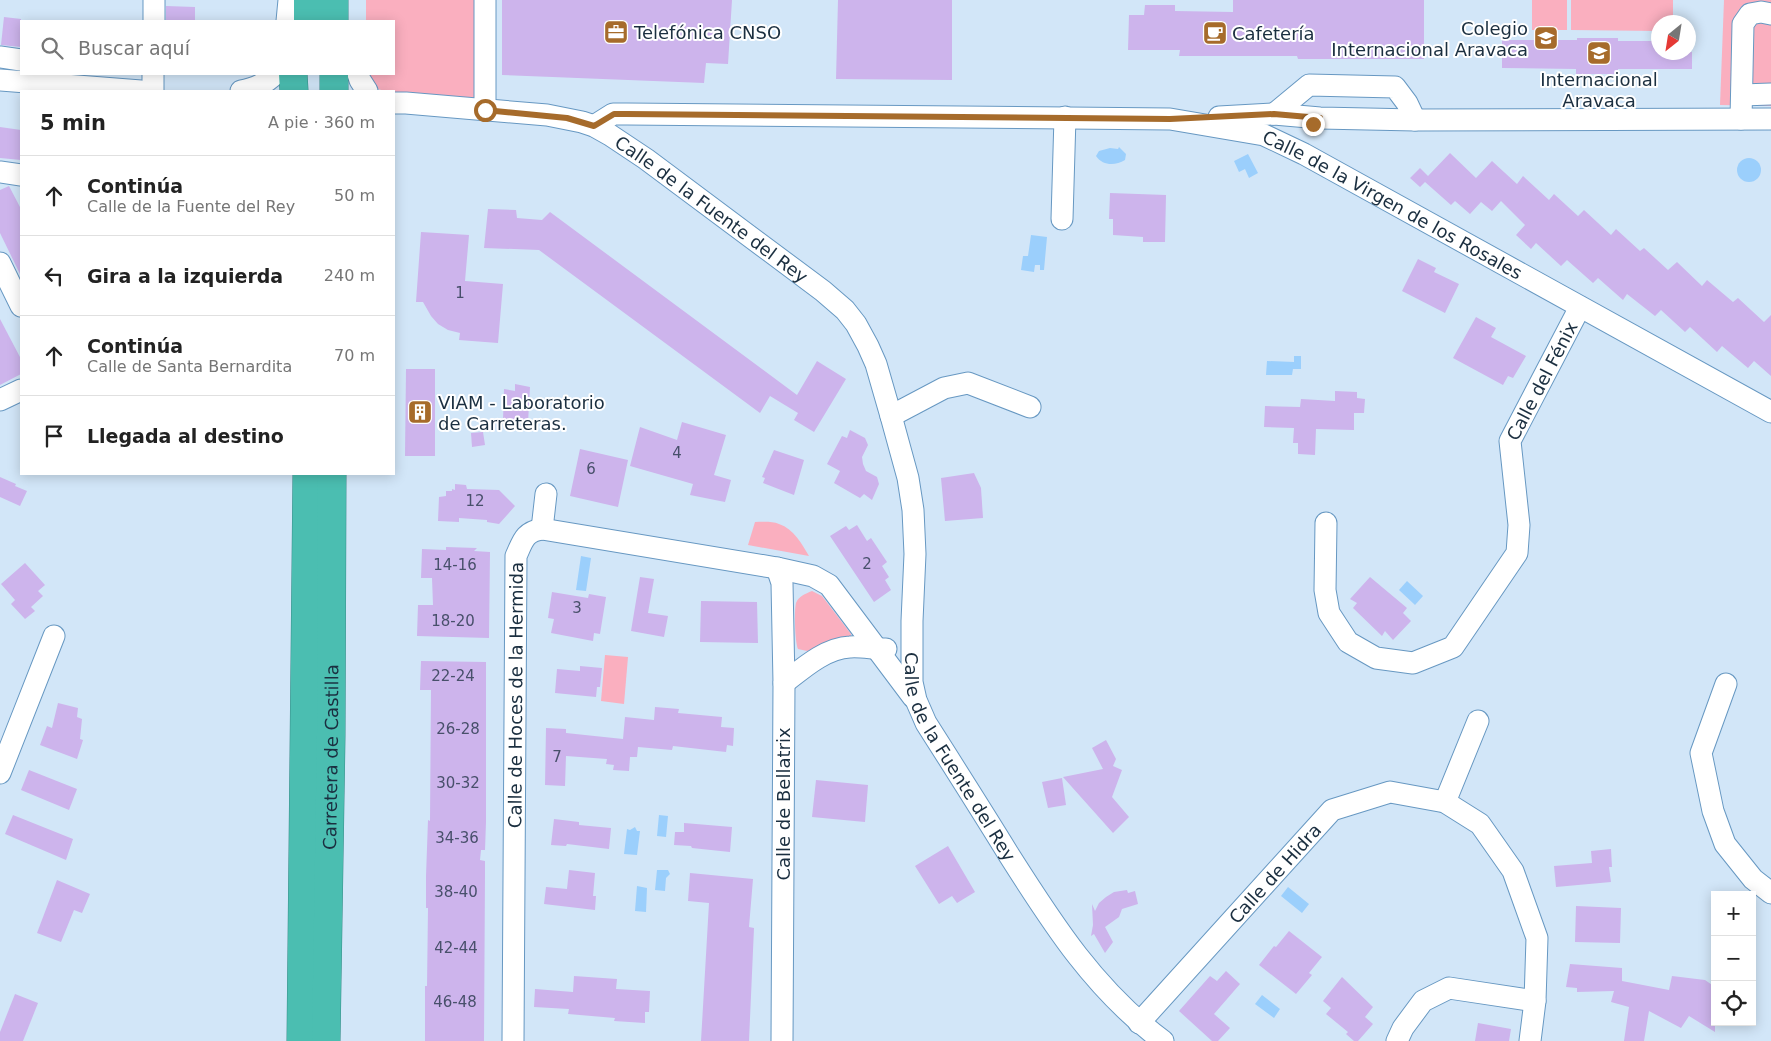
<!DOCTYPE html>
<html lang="es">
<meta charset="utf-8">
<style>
:root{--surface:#fff;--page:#f2f2f2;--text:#222;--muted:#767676;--line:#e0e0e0}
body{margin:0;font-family:"DejaVu Sans",sans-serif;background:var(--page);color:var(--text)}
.controls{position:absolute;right:15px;bottom:15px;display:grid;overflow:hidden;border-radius:0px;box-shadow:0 2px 12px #0003}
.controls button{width:45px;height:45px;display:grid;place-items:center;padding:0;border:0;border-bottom:1px solid var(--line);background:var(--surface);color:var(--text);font:25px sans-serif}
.compass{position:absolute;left:1651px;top:15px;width:45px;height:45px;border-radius:50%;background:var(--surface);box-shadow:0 2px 12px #0003;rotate:210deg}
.stop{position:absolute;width:15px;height:15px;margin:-11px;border:4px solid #a66b2b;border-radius:50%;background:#fff}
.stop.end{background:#a66b2b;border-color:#fff;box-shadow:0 1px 5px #0008}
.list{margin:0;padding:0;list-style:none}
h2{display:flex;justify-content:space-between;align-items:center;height:65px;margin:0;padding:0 20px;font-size:21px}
h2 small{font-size:16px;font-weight:400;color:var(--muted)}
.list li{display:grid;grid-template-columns:32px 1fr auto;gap:15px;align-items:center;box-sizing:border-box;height:80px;padding:0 20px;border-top:1px solid var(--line)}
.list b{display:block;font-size:19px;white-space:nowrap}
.list p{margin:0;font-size:16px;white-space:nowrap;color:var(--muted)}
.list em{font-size:16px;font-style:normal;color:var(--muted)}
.icon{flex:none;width:28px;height:28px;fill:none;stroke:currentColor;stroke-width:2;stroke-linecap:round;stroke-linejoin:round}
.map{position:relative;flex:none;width:1771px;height:1041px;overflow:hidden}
.search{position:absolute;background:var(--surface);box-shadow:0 2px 12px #0003;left:20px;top:20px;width:375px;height:55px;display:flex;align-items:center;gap:12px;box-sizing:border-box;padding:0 18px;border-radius:0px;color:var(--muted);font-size:19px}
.panel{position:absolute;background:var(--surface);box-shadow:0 2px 12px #0003;left:20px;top:90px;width:375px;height:385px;border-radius:0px}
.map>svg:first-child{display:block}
</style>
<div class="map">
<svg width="1771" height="1041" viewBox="0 0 1771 1041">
<rect width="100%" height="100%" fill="#d2e6f8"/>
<g fill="#faafbf">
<path d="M366,0H476L475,98L394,93V91C376,91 375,89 367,74H394V21H366Z"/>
<rect x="1532" y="0" width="35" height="30"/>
<path d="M1571,0H1673V22H1658V31L1571,30Z"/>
<path d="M1724,0H1771V106L1720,105Z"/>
<path d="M755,522C762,522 772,521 779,524C794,529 802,544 809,556L748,545Z"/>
<path d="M812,591L822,596L851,634V640L807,651L798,649C795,642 794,611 796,603C799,596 805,594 812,591Z"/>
<path d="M605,655L628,657L624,704L601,701Z"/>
</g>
<g fill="#9bcffc">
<path d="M1119,147L1126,154L1125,160C1115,166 1103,166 1096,156L1099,151L1110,148L1118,149Z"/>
<path d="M1248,154L1258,173L1249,178L1245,169L1239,172L1234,161Z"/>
<circle cx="1749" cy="170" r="12"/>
<path d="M1031,235L1047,237L1044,270H1040V265H1035L1034,272L1021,270L1023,256H1028Z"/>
<path d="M1294,356H1301V369H1293L1292,375H1266L1267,361L1294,362Z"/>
<path d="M581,556L591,558L586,591L576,590Z"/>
<path d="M1407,581L1423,596L1415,605L1399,590Z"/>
<path d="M659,815L668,816L666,837L657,836Z"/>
<path d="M635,827L637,831H640L637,855L624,854L627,829L630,830Z"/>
<path d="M657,870H668L670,874L666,878L665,891L655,890Z"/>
<path d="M637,886L647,888L646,912L635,911Z"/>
<path d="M1288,887L1309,904L1302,913L1281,896Z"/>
<path d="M1262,995L1280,1009L1274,1018L1255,1004Z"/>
</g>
<g fill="#cdb4ec">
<path d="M502,0H732L728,64L706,63L704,83L502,75Z"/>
<path d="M838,0H952V80L836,79Z"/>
<path d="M1233,0H1424V59H1298L1297,56H1179L1180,50H1128L1129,15H1144L1145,5H1175V11L1233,12Z"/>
<path d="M166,6L195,7V21H166Z"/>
<path d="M4,17L21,19V47L1,45Z"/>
<path d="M1577,38H1618V41H1658V52H1692V69H1618V74H1576V69L1502,68V40H1577Z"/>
<path d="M0,127L21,130V160L0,158Z"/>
<path d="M1450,153L1476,178L1492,161L1517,184L1523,176L1549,200L1554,194L1578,216L1584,210L1611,235L1616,229L1640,251L1644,248L1668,270L1677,262L1702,286L1707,280L1733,302L1738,298L1764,322L1771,315V376L1754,361L1748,368L1722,346L1717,352L1690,327L1685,332L1661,310L1655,316L1627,294L1623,300L1598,278L1593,283L1567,260L1561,266L1536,243L1531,249L1516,235L1525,225L1501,201L1492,211L1481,202L1470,214L1455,201L1451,205L1425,182L1420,187L1410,178L1420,168L1428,176Z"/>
<path d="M9,186L21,209V276L0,233V190Z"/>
<path d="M1110,193L1166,195L1165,242H1143V237L1113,235V219H1109Z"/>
<path d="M488,209L516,210L517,218L542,220L550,212L797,395L817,361L846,379L814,432L794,420L798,413L770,396L760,413L539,250L484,248Z"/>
<path d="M421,232L469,235L465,281L503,284L498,343L459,340L460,333L448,330L438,324L431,316L423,302H416Z"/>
<path d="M1418,259L1436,268L1434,272L1459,284L1445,313L1402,291Z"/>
<path d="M1476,317L1496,328L1491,337L1526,356L1513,378L1508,376L1503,385L1453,358Z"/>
<path d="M0,319L21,359V374L0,385Z"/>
<path d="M406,369H435V456H405Z"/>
<path d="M515,384L530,387L528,423L503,421L504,389L515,391Z"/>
<path d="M1335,391L1357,392V398L1365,399L1364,413H1354V430L1316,429L1315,455L1298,454V443H1293L1294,428L1264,427L1265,406L1300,407L1301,399L1335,401Z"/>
<path d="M682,422L726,435L714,475L731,480L725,502L690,495L693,484L630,466L640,427L677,440Z"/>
<path d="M850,430L865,438L868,445L862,457L863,464L866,471L877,477L879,484L872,500L864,494L860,498L834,483L840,471L827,464L842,436L847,438Z"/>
<path d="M483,432L485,445L472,447L471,433Z"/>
<path d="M580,449L628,460L618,507L570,496Z"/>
<path d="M774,450L804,460L794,495L763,483L765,478L762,477Z"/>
<path d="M974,473L981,488L983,518L945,521L941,478Z"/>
<path d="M0,477L16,484L15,486L27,491L20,506L0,497Z"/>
<path d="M455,484L466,485L467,489L499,490L515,506L499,524L487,522V520L459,518V522L438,521L439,497L446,496V491H452V489L455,490Z"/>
<path d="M857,525L867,541L871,538L887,562L882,566L889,577L885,580L891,590L874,602L830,536L846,526L849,530Z"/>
<path d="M446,547L477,548L474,551L490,552L489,638L417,636L418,605H433L432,578H421L422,549L446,550Z"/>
<path d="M25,563L45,585L38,591L43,596L31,607L35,611L25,619L11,604L15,600L1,584Z"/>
<path d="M640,577L654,579L648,613L668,616L664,637L631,631Z"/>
<path d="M1370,577L1407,608L1403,613L1411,621L1393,640L1385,631L1382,636L1353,608L1357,603L1350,599Z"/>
<path d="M552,592L588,598L589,594L606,597L600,634L594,633L593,641L551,633L554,619L548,618Z"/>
<path d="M701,601L757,602L758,643L700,642Z"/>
<path d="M421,661L486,662V822L485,850H481L480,860L485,861V875L484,1041H425V986H427L428,908H426V876L428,820L430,821L431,690H420Z"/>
<path d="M580,666L602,668L600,687H597L596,697L555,693L557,669L580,671Z"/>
<path d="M58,703L78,708L77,717L82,719L80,739L83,740L77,759L40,745L47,726L52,728Z"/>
<path d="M655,707L679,709L678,713L722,717L721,727L734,728L733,746L727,745L726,752L673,746L672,750L638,747L637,757H630L629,771L613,770L614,765L606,764L607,759L566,756L565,786L545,785L546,728L566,729V733L623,739L625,717L654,720Z"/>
<path d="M1106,740L1116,759L1113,766L1122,770L1112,797L1129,817L1113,833L1063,777L1103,769L1092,748Z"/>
<path d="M29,770L77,789L69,810L21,790Z"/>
<path d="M1062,778L1066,805L1048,808L1042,782Z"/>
<path d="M816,780L868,785L865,822L812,817Z"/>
<path d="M13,815L73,839L66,860L5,834Z"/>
<path d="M554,819L579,822V825L611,828L609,849L567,844L566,846L551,845Z"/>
<path d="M684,823L732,827L730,852L692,848L691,846L674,845L675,832H684Z"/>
<path d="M948,846L975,892L957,903L952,896L939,904L915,866Z"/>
<path d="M1611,849L1612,867H1609L1611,882L1556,887L1554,866L1592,863L1591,851Z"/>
<path d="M569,870L595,873L593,896H596L595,910L544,904L546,887L567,889Z"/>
<path d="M690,873L753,879L749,927L754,928L749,1041H701L709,903L688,901Z"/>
<path d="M57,880L90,894L82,913L74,910L61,942L37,933Z"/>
<path d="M1127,890L1128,893L1135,891L1138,904L1122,909L1119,917L1105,927L1113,942L1105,953L1094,934L1091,936L1093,925L1092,904L1095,911L1099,903L1106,897L1114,892Z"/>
<path d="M1576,906L1621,908L1620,943L1575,942Z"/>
<path d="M1289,931L1322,957L1309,973L1312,975L1296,994L1259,965L1274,946L1276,947Z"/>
<path d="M1570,964L1622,968V981L1669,990L1672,976L1705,980L1715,987V1032L1689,1016L1681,1028L1649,1011L1644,1041H1624L1629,1007L1611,1002L1614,991L1577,992V988L1566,987Z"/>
<path d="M1226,971L1240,984L1214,1014L1230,1028L1218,1041H1212L1179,1011L1210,976L1217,981Z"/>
<path d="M574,976L617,979L616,989L650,991L649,1012H645V1023L614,1021L615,1018L568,1014L569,1009L534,1007L535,989L573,992Z"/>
<path d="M1342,977L1373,1007L1365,1017L1373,1024L1358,1041H1354L1346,1034L1348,1032L1326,1014L1331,1008L1323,1001Z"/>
<path d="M15,994L38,1003L23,1041H0V1032Z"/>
<path d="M1478,1023L1511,1029L1509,1041H1475Z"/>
</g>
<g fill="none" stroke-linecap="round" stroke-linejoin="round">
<defs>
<g id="minor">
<path d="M154,21V0"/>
<path d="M287,21L289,0"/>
<path d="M0,57L21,60"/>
<path d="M358,74L360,80L367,91"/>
<path d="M0,80L141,91"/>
<path d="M153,91V74"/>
<path d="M241,91C255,88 265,84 275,74"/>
<path d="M1742,95L1771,94"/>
<path id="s1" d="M394,103H406L547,115L582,122L594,126L610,135L646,159L823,291L845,310L856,324L868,346L876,364L891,416L908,478L913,510L915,554L912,621V682L916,700L926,723C954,767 982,811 1009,855C1054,926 1095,990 1163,1041"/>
<path d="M485,110V0"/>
<path d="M1274,114L1309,85L1395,87L1407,103L1415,120"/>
<path d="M1219,117L1274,114L1320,118L1415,120L1771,119"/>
<path d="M1741,119L1743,24L1750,14L1761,12L1771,14"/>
<path id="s2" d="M594,126L613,114H627L1170,119L1264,135L1304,154L1771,412"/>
<path d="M0,172L21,175"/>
<path d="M1062,219L1065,117"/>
<path d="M0,263L21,306"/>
<path d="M0,400L21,390"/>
<path d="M891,416L944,388L968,383L1030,407"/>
<path id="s3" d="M1326,523L1325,590L1329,613L1348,642L1376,658L1413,663L1453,647L1517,553L1519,525L1510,441L1580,307"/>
<path d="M542,529L546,494"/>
<path d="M777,568L782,583L784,683L782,1041"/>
<path d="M784,683C802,669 825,648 850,647C861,646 874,649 886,649"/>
<path d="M1726,684L1701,753L1713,811L1725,844L1753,879L1771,893"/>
<path d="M0,773L54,636"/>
<path d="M1445,802L1478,721"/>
<path id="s4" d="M1139,1023L1332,810L1390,792L1445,802L1480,824L1513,871L1537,938L1535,1001L1530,1041"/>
<path id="s5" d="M513,1041L516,556C523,541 524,532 542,529L777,568L813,576L829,585L913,697"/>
<path d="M1397,1041L1403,1028L1423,1001L1449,988L1535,1001"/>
</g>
<g id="highway">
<path d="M308,0V21"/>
<path d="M334,0V21"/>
<path d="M293,74L294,91"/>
<path d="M334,91V74"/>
<path d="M301,1041L307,474"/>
<path id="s6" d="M326,1041L331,735L332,474"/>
</g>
</defs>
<use href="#minor" stroke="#6798c2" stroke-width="23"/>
<use href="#highway" stroke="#3a8c89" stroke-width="29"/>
<use href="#minor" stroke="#fff" stroke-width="21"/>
<use href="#highway" stroke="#4bbeb1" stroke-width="28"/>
</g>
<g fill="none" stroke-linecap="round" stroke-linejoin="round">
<path stroke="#a66b2b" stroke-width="6" d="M485,110L567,118L594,126L614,114H626L1170,119L1274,114L1320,118L1313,124"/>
</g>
<defs>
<symbol id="office-square" viewBox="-11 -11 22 22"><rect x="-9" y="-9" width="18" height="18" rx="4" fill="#a66b2b" stroke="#fff"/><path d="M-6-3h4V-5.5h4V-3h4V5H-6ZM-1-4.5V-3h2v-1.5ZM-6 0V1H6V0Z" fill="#fff"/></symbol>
<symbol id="cafe-square" viewBox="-11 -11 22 22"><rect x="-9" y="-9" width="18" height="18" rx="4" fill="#a66b2b" stroke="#fff"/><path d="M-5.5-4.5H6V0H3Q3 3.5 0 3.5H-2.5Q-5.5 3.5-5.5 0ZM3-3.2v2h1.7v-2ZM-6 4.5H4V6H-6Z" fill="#fff"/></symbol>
<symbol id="school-square" viewBox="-11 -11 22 22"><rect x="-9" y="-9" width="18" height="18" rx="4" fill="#a66b2b" stroke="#fff"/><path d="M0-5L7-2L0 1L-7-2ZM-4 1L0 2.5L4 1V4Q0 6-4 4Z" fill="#fff"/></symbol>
<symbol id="building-square" viewBox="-11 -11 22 22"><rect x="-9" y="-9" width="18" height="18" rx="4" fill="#a66b2b" stroke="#fff"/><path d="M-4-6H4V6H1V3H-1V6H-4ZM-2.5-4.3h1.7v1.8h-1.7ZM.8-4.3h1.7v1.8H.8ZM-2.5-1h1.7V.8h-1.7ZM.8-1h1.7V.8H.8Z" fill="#fff"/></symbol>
</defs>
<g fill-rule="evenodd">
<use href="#office-square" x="602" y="18" width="28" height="28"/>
<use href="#cafe-square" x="1201" y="19" width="28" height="28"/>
<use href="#school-square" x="1532" y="24" width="28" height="28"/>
<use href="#school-square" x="1585" y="39" width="28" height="28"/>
<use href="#building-square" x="406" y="398" width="28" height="28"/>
</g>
<g text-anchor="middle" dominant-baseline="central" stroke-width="4" stroke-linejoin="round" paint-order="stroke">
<g font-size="15" fill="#48506b">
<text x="460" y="293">1</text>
<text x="677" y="453">4</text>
<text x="591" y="469">6</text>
<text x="475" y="501">12</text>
<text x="867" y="564">2</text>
<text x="455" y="565">14-16</text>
<text x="577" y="608">3</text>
<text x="453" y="621">18-20</text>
<text x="453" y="676">22-24</text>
<text x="458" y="729">26-28</text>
<text x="557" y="757">7</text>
<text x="458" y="783">30-32</text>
<text x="457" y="838">34-36</text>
<text x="456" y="892">38-40</text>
<text x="456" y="948">42-44</text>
<text x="455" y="1002">46-48</text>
</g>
<g font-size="18" fill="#1b2f40" stroke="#fff" text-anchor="start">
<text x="1528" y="28" text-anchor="end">Colegio<tspan x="1528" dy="21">Internacional Aravaca</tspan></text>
<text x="634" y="32">Telefónica CNSO</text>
<text x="1232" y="33">Cafetería</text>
<text x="1599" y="79" text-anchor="middle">Internacional<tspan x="1599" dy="21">Aravaca</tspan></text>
<text x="438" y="402">VIAM - Laboratorio<tspan x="438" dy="21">de Carreteras.</tspan></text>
</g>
<g font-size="18" fill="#1b2f40" stroke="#fff">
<text stroke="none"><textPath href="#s2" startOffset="821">Calle de la Virgen de los Rosales</textPath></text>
<text stroke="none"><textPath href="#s1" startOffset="346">Calle de la Fuente del Rey</textPath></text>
<text stroke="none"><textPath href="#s3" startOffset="532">Calle del Fénix</textPath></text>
<text stroke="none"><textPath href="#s5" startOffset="346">Calle de Hoces de la Hermida</textPath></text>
<text stroke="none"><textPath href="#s1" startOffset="986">Calle de la Fuente del Rey</textPath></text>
<text stroke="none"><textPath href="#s6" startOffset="284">Carretera de Castilla</textPath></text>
<text transform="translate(783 804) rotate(-90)">Calle de Bellatrix</text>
<text stroke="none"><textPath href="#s4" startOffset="202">Calle de Hidra</textPath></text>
</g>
</g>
</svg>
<div class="controls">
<button>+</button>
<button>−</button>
<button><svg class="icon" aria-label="locate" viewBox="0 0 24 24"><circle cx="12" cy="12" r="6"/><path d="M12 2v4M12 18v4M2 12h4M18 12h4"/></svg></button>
</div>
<svg class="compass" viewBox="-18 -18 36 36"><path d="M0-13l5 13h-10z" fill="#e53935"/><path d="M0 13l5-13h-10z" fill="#767676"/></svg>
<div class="stop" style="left:485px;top:110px"></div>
<div class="stop end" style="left:1313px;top:124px"></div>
<div class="search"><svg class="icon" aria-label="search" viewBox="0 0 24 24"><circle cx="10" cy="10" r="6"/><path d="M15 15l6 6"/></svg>Buscar aquí</div>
<section class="panel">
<h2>5 min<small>A pie · 360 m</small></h2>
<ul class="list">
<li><svg class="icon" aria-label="ahead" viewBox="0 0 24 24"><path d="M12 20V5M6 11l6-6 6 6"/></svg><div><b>Continúa</b><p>Calle de la Fuente del Rey</p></div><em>50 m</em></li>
<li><svg class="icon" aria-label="left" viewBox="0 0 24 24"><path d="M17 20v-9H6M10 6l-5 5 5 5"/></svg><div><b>Gira a la izquierda</b></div><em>240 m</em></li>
<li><svg class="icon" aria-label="ahead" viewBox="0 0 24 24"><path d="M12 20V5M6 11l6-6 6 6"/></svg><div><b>Continúa</b><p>Calle de Santa Bernardita</p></div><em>70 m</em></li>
<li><svg class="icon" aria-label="arrive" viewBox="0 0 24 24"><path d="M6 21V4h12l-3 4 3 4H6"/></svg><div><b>Llegada al destino</b></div></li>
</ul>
</section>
</div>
